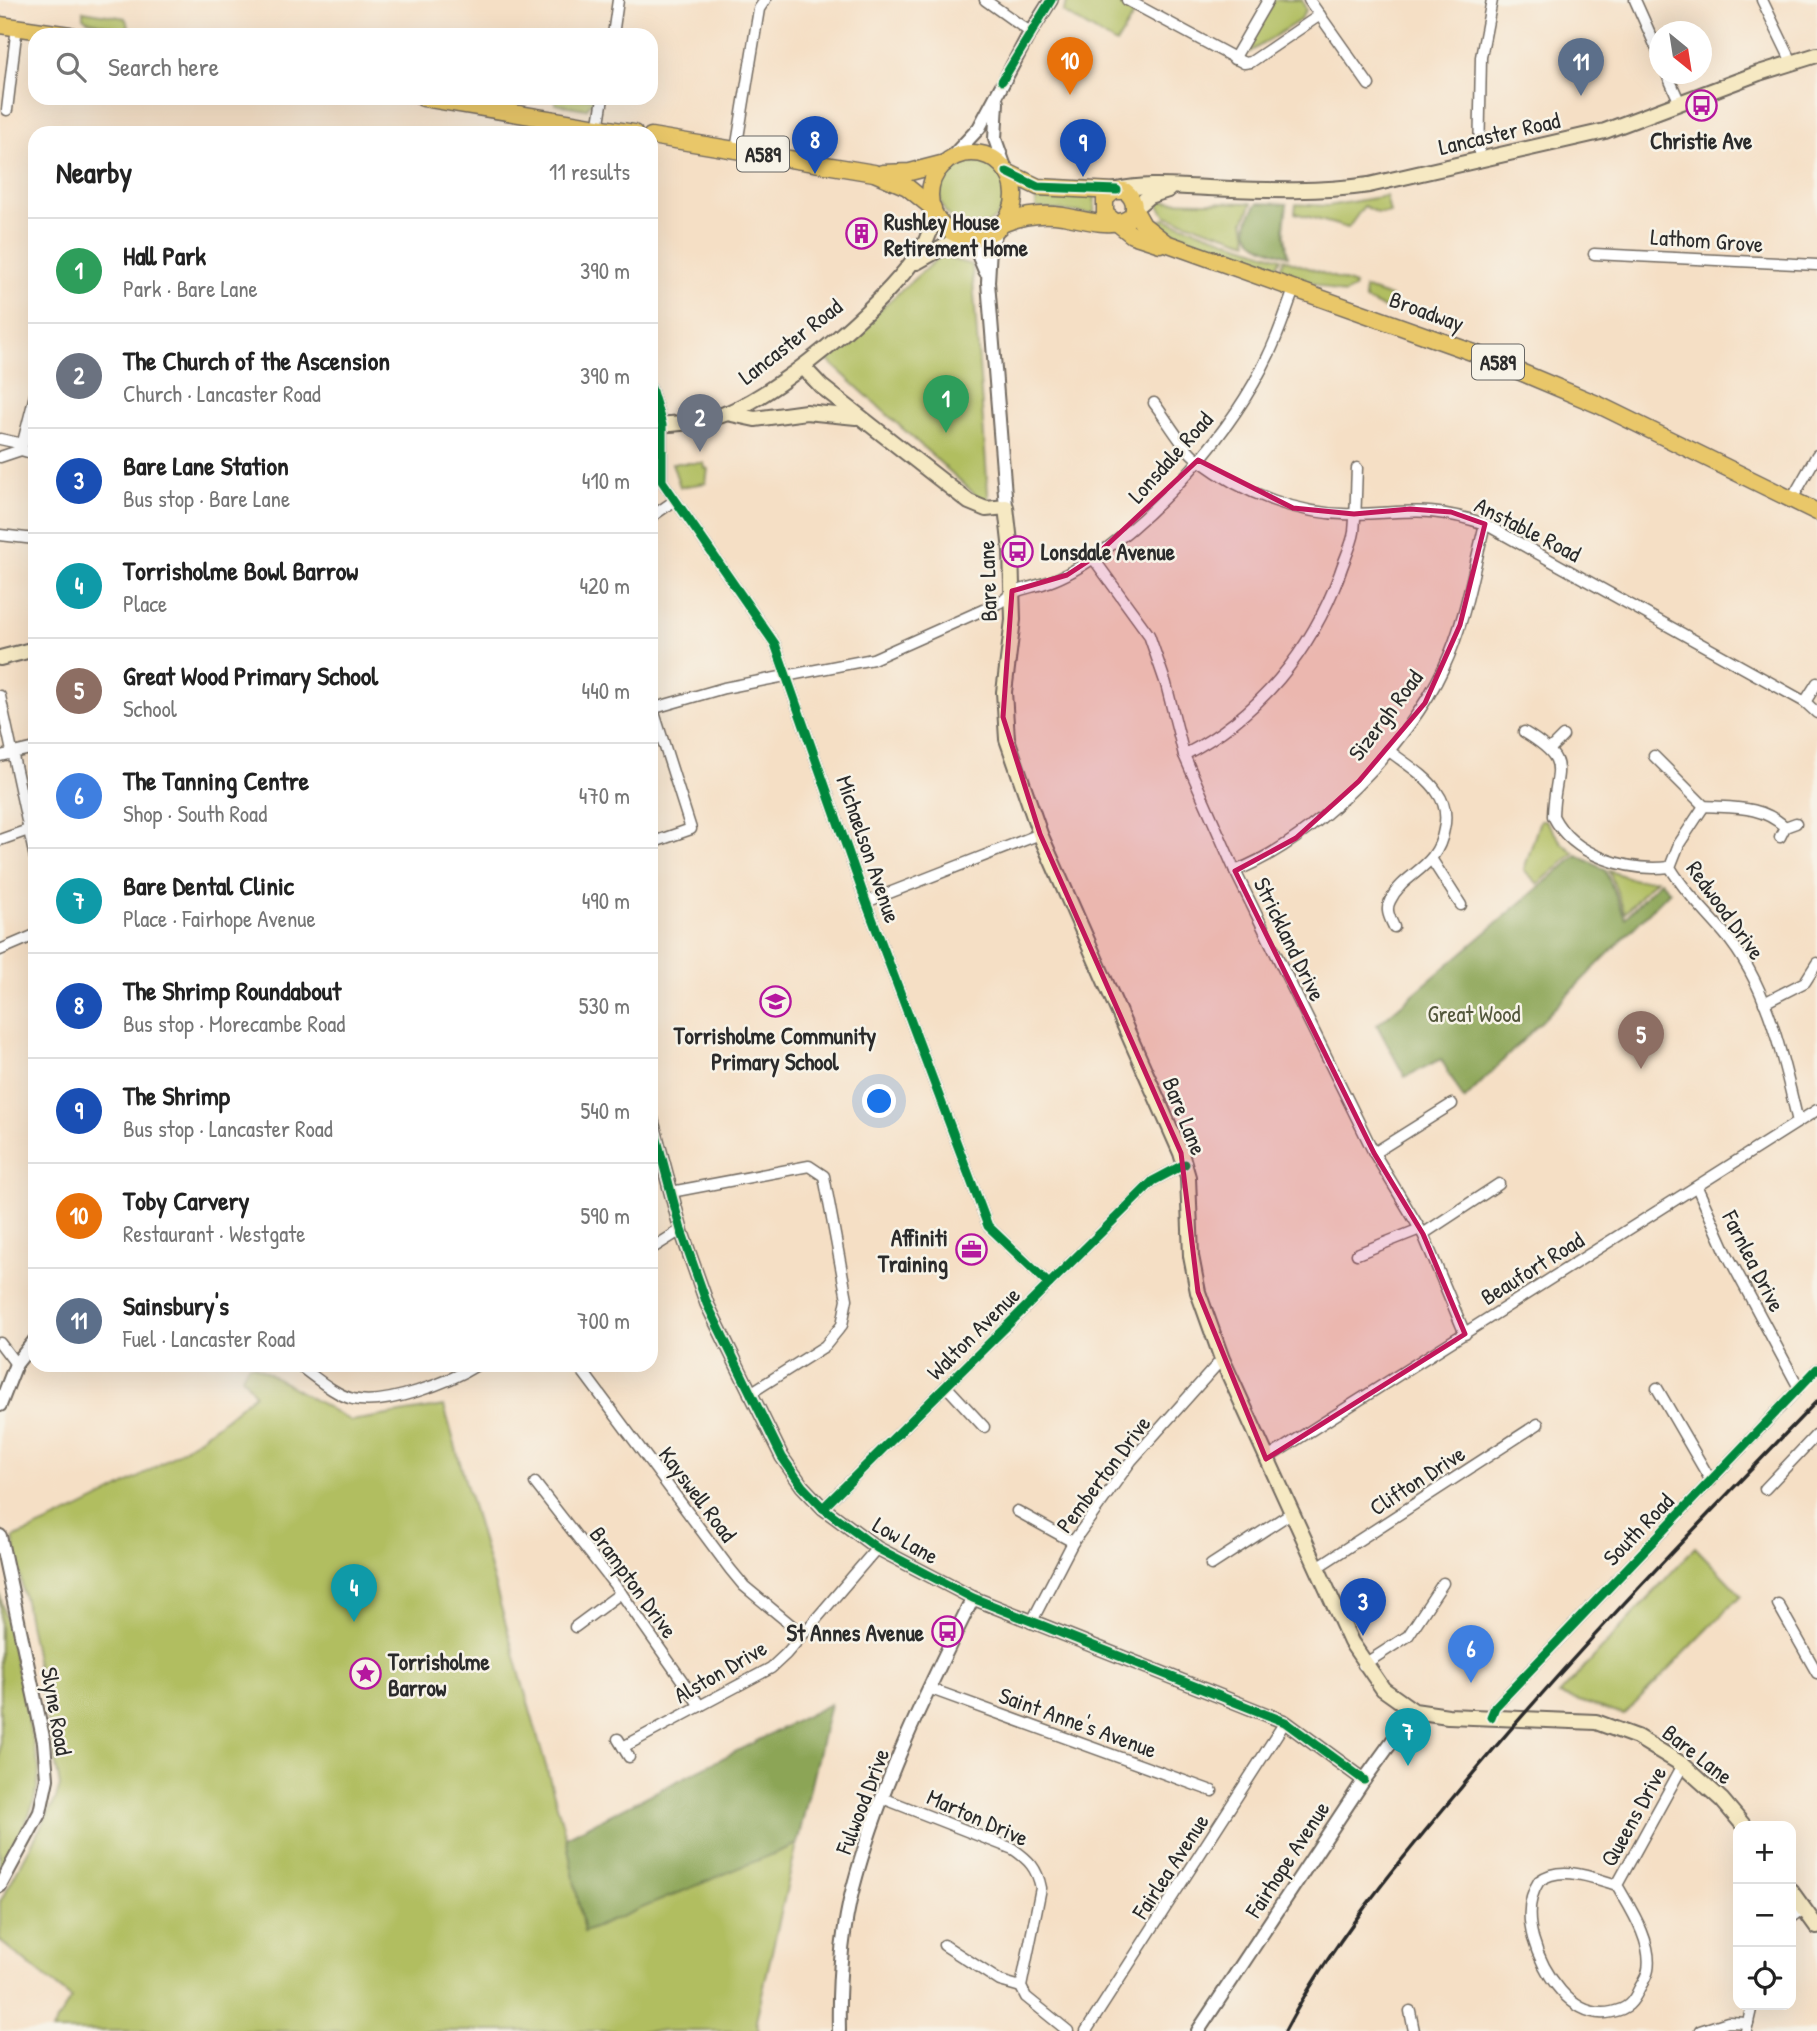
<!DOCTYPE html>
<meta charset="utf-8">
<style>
:root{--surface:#fff;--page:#f6f6f6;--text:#222;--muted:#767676;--line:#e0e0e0;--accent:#2563eb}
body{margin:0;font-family:"Patrick Hand",sans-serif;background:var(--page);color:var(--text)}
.controls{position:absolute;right:21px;bottom:21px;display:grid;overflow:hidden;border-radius:14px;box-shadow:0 7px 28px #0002}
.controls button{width:63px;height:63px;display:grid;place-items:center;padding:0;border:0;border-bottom:2px solid var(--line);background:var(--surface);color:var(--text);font:35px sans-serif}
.compass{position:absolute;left:1649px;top:21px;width:63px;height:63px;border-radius:50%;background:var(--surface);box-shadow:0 7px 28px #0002;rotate:150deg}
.you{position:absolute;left:880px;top:1102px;width:24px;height:24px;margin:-18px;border:5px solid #fff;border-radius:50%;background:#1a73e8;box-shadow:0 0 0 10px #1a73e833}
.badge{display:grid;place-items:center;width:46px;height:46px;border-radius:50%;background:var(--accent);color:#fff;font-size:23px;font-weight:700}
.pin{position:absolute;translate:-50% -58px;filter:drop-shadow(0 2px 4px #0008)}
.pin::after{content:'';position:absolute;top:37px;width:24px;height:21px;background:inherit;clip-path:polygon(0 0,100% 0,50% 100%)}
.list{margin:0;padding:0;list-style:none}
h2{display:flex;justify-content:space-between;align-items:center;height:91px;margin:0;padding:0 28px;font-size:30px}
h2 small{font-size:23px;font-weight:400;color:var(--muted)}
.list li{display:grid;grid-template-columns:46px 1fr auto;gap:21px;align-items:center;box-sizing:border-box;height:105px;padding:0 28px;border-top:2px solid var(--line)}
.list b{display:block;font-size:26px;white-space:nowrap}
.list p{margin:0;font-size:23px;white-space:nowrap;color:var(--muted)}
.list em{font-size:23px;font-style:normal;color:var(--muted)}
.icon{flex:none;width:38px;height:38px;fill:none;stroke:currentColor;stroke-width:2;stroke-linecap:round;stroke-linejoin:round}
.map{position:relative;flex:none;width:1817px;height:2031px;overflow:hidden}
.search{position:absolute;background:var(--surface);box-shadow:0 7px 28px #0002;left:28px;top:28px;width:630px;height:77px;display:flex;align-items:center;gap:18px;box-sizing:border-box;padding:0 24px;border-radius:21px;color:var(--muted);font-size:26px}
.panel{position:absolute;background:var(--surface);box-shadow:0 7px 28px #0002;left:28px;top:126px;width:630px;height:1246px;border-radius:21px}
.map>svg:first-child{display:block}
</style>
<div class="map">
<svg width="1817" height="2031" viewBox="0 0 1817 2031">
<rect width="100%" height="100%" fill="#f7f3e8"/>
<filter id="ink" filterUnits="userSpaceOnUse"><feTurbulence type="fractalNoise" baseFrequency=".0143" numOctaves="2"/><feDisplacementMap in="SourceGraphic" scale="14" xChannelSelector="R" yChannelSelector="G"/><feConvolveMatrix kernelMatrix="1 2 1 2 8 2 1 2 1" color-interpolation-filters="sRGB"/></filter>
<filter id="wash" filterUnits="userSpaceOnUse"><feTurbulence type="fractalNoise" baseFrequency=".00686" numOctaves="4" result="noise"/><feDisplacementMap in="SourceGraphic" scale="28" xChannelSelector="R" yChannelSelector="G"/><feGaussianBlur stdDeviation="1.57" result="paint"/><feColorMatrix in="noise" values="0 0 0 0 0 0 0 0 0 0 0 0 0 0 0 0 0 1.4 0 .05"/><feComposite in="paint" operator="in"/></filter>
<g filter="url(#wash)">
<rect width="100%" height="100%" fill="#f5dfc5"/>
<g fill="#b1be60" stroke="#6e7446" stroke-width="2">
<path d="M1068,0H1113L1135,13L1116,44L1063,12Z"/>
<path d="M1274,0H1302L1306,10L1300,20L1250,52L1246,49Z"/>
<path d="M83,11L125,18L129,26L124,30L87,20L83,17Z"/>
<path d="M556,98H593V101L586,109L555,104Z"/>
<circle cx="973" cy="194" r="33"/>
<path d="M1036,193L1095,196L1094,214L1036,208Z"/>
<path d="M1386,196L1390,213H1378L1364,206L1348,228L1295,213L1296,204L1328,206Z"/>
<path d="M1156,201L1252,203L1244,221L1248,242L1166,216Z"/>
<path d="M1164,219L1281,258L1275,269L1165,233L1152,225Z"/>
<path d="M940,256L972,265L989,507L825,358Z"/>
<path d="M1284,259L1355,285L1354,289L1344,294L1279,271Z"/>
<path d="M1364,288L1391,297L1387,309L1365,300Z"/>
<path d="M672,463H704L705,468L708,469L706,483L680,487Z"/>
<path d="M1540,820H1545L1562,843L1574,853L1538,884L1524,870Z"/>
<path d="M1609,871L1636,880L1656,879L1625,913Z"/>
<path d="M248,1365H254L351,1421L444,1406L566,1837L584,1931L797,1844L756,2020L759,2031H51L71,1998L0,1941V1902L55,1801L60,1786L13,1538C105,1500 179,1460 255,1394L242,1376Z"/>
<path d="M1695,1547L1741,1595L1624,1715L1559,1695Z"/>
<path d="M0,1594L39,1768C40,1805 17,1838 0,1870Z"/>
</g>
<g fill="#8ca556" stroke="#5c6840" stroke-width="2">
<path d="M1258,203L1287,204L1284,229L1288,256C1259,246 1231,238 1258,203Z"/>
<path d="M1577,855L1605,870L1625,918L1660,881L1670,891L1464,1100L1441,1059L1405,1077L1377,1025Z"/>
<path d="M830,1704L797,1844L584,1932L566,1837Z"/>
</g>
</g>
<g filter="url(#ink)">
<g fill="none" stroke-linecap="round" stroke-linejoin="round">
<defs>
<g id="minor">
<path d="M985,0L1030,32"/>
<path d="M1127,0L1244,63L1251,62L1320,15"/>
<path d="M1309,0L1369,85"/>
<path d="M1635,0L1660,56"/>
<path d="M1762,0L1792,62"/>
<path d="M613,35L618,0"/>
<path d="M1234,59L1268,0"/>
<path d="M1667,74L1680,103"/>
<path d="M7,110L17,26"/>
<path d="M598,129L603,98"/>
<path d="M736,150L759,9L765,0"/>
<path d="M1479,162L1481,57L1492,0"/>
<path d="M1594,254L1817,265"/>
<path d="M651,388L662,425V481L775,644L866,902L988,1226L1049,1284"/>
<path d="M1154,403C1168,421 1182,448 1200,461C1243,493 1300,516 1354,514C1409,513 1429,505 1485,524L1805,702L1817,713"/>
<path d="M0,439L23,444"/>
<path d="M21,450L35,395"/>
<path d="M21,450L35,454"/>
<path d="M0,457L21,450"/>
<path d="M1792,499L1817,455"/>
<path d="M651,517L674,501"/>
<path d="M0,535L35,539"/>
<path d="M1093,558L1149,635L1166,684L1184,755L1235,871L1374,1153L1423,1234L1465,1334"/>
<path d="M0,696L35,858"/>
<path d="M1805,702L1817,683"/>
<path d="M651,709L724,688L873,659L1003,601C1015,588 1028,589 1045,583C1062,578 1077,569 1092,559C1160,512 1233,431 1268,356C1279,334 1286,310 1295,287"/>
<path d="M1524,732C1575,763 1554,768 1553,816C1573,856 1628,872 1670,867"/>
<path d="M1551,748L1563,736"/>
<path d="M1388,750C1403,762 1427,776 1437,792C1445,803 1447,816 1444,829C1437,871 1404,871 1390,901C1385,910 1390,918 1394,927"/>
<path d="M1184,755C1259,716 1311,652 1340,573C1344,560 1352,545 1354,532C1356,511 1356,489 1357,468"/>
<path d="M0,756L35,748"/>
<path d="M1654,756L1704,806C1734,808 1762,805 1785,827L1796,823"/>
<path d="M1704,806L1679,844L1670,867C1685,892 1705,911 1724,933C1768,984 1783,1059 1798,1122"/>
<path d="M1780,837L1785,827"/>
<path d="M0,840L31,829"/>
<path d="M651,843L691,829L651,703"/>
<path d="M1432,860L1461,905"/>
<path d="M1235,871C1316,839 1408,745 1444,667C1465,623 1473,571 1485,524"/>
<path d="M866,902L1040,834"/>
<path d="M0,950L35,935"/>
<path d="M1764,1003L1805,982L1817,963"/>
<path d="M1374,1153L1452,1104"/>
<path d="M671,1192L809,1166L824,1176L847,1299L842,1325L825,1346L749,1394"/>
<path d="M1423,1234L1499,1184"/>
<path d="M651,1249L681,1230"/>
<path d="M1357,1254L1420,1229"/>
<path d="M0,1343L16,1364"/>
<path d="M298,1365C314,1376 335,1395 353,1399C385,1407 450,1382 477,1365"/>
<path d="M578,1365L730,1569L744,1586L802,1634"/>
<path d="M1815,1371L1817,1369"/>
<path d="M946,1386L984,1427"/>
<path d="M1657,1388L1711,1481"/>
<path d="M1266,1459L1817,1110"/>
<path d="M535,1483L621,1593L700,1706"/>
<path d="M1765,1489L1817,1434"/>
<path d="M823,1508L1153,1181L1185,1164"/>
<path d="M1017,1511L1073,1542"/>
<path d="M1211,1565L1291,1513"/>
<path d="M1316,1568L1538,1424"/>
<path d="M1778,1604L1817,1673"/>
<path d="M1031,1623L1073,1542L1131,1461L1222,1359"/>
<path d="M575,1627L621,1593"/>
<path d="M1363,1665L1408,1636L1443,1583"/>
<path d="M931,1689L1212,1791"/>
<path d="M1491,1717L1495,1707L1799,1388L1726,1252L1697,1187"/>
<path d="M618,1739L629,1757"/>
<path d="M623,1747L771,1668L786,1654L877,1548"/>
<path d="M885,1799L1013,1849C1029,1860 1037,1868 1041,1888L1021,1987L1026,1997L1068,2031"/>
<path d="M1617,1885C1593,1878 1561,1864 1539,1881C1528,1898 1528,1919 1533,1938C1542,1971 1572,2021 1612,2012C1627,2009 1633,2003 1639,1989C1642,1984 1647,1976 1648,1970C1653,1942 1630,1908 1617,1885L1683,1765"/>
<path d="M1791,1918L1803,1909"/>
<path d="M944,1945L1000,1981L1021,1987"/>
<path d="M1410,2011L1414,2031"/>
<path d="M1086,2031L1285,1722"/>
<path d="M1700,2031L1728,2022L1748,2023"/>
<path d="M1746,2031L1752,2005"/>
</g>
<g id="tertiary">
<path d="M997,102L995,139L1006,170"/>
<path d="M948,161L979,128L1027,38L1051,0"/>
<path d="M998,228L990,247L988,282L1006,507"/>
<path d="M964,236L977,252L985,271"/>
<path d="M651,1117L681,1230L707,1304L782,1457L802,1486L823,1508L877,1548L973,1598L1285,1722L1364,1780"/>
<path d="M0,1405L16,1364L35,1340"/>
<path d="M0,1536L44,1742L47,1779L40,1812L0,1886"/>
<path d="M839,2031C838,1984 841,1934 853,1888C879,1788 927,1690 973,1598"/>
<path d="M1198,2031L1364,1780L1414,1711"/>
</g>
<g id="secondary">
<path d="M1117,190C1148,183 1176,187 1208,188C1261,190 1315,193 1369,185L1605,131L1759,73L1817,55"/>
<path d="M1135,208L1149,196L1168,190"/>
<path d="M917,262L963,236"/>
<path d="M803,367L821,386L969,502L986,509L1006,507L1011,551L1013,620L1004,692L1007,739L1040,834L1181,1153L1188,1177L1191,1256L1198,1292L1222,1359L1351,1642L1383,1689L1414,1711L1448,1716L1596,1722L1637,1737L1683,1765L1722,1800L1744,1826"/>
<path d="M727,413L755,419L806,412L856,417"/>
<path d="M651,425C677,424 706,422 730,412C786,388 897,295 926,241C931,231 932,221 933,210"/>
<path d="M0,658L35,649"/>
<path d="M1791,1891L1817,1927"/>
</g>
<g id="primary">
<path d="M0,25L70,35"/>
<path d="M423,98L634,133"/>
<path d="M651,136L874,173L907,187L933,208"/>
<circle cx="972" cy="195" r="42"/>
<path d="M1007,172L1038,187L1114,191"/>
<path d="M883,173L910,172L945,163"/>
<path d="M1134,209L1143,225L1166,243L1480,355L1599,405L1817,512"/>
<path d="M1116,222L1132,235L1160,244"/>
<path d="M1002,224C1021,216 1042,213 1063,216C1081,219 1105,227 1123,221C1139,217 1136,199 1125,191H1114L1105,199V214L1114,221"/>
</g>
</defs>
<use href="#minor" stroke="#726a61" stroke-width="13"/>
<use href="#tertiary" stroke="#726a61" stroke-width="16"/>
<use href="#secondary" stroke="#726a61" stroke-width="18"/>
<use href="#primary" stroke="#726a61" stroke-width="19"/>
<use href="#minor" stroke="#fff" stroke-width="10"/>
<use href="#tertiary" stroke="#fff" stroke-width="12"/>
<use href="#secondary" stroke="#f6e9c3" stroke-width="14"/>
<use href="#primary" stroke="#e9c769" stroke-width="16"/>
<path stroke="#2b2b2b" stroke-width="3.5" d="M1285,2031C1330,1946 1393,1869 1455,1795C1569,1657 1693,1530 1817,1401"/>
<defs>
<g id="cycleway">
<path d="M1002,81L1051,0"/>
<path d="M1007,172L1038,187L1117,190"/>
<path d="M651,388L662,425V481L775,644L866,902L988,1226L1049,1284"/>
<path d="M651,1117L681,1230L707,1304L782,1457L802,1486L823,1508L877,1548L973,1598L1285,1722L1364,1780"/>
<path d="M823,1508L1153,1181L1185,1164"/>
<path d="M1491,1717L1495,1707L1817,1369"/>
</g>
</defs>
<use href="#cycleway" stroke="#f7f3e8" stroke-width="13"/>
<use href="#cycleway" stroke="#00873e" stroke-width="9"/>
</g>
</g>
<path fill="#c2185b" fill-opacity="0.2" stroke="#c2185b" stroke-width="5" stroke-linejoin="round" d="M1198,460L1293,508L1354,514L1410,509L1451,512L1485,524L1460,625L1425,703L1359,781L1296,838L1235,871L1374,1153L1423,1234L1465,1334L1266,1459L1198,1292L1181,1153L1040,834L1003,717L1012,591L1067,575L1093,558Z"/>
<defs>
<symbol id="bus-ring" viewBox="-11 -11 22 22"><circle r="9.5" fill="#f7f3e8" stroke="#b5179e" stroke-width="1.5"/><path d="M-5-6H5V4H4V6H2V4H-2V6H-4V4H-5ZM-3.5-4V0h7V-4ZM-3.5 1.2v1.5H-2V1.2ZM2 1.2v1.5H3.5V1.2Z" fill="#b5179e"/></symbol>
<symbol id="building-ring" viewBox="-11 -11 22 22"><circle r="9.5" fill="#f7f3e8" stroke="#b5179e" stroke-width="1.5"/><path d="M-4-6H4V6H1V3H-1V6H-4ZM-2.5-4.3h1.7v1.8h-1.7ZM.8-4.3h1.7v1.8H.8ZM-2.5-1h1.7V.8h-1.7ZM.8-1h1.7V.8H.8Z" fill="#b5179e"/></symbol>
<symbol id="school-ring" viewBox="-11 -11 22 22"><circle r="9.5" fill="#f7f3e8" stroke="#b5179e" stroke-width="1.5"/><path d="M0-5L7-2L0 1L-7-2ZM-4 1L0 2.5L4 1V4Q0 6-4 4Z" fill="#b5179e"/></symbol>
<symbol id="office-ring" viewBox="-11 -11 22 22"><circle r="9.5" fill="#f7f3e8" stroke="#b5179e" stroke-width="1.5"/><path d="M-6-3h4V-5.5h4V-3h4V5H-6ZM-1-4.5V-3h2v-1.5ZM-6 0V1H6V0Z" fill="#b5179e"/></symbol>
<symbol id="sight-ring" viewBox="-11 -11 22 22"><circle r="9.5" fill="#f7f3e8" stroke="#b5179e" stroke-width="1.5"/><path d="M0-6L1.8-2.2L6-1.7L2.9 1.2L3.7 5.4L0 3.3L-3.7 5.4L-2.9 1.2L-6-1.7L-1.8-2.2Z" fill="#b5179e"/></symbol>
</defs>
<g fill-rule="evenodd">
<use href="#bus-ring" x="1684" y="88" width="35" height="35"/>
<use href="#building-ring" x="844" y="216" width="35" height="35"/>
<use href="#bus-ring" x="1000" y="534" width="35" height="35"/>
<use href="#school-ring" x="758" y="984" width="35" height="35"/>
<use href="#office-ring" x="954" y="1232" width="35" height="35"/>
<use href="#bus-ring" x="930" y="1614" width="35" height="35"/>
<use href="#sight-ring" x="348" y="1656" width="35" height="35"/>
</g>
<g text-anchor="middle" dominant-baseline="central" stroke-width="5" stroke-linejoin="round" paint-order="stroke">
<g fill="#f7f3e8" stroke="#686764" stroke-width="2">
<rect x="737" y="136.5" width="52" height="35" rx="5"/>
<rect x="1472" y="344.5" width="52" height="35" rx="5"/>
</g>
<g font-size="21" font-weight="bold" fill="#2b2b2b">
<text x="763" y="154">A589</text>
<text x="1498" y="362">A589</text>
</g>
<g font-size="23" fill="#2b2b2b" stroke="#f7f3e8">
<text transform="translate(1499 133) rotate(-13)">Lancaster Road</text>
<text transform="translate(1707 240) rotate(4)">Lathom Grove</text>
<text transform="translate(1427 311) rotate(20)">Broadway</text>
<text transform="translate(790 341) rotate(-38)">Lancaster Road</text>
<text transform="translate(1170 457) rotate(-48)">Lonsdale Road</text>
<text transform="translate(1528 529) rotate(27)">Anstable Road</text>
<text transform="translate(987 581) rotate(-92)">Bare Lane</text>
<text transform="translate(1385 715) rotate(-53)">Sizergh Road</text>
<text transform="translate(869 849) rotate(71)">Michaelson Avenue</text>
<text transform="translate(1726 910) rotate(54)">Redwood Drive</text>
<text transform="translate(1290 939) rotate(64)">Strickland Drive</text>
<text transform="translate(1185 1116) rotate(68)">Bare Lane</text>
<text transform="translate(1754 1261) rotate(63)">Farnlea Drive</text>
<text transform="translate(1532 1268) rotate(-32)">Beaufort Road</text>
<text transform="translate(973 1333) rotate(-45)">Walton Avenue</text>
<text transform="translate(1103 1474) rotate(-53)">Pemberton Drive</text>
<text transform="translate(1417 1480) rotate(-33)">Clifton Drive</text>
<text transform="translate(698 1494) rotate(53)">Kayswell Road</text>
<text transform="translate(1638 1529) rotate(-46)">South Road</text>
<text transform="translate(906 1540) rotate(30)">Low Lane</text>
<text transform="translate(634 1582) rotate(54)">Brampton Drive</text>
<text transform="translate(720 1671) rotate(-30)">Alston Drive</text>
<text transform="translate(57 1711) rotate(80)">Slyne Road</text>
<text transform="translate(1078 1722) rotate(20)">Saint Anne's Avenue</text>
<text transform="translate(1698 1754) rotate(38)">Bare Lane</text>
<text transform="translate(862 1801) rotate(-69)">Fulwood Drive</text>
<text transform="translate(1633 1816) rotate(-61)">Queens Drive</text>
<text transform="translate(978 1817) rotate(24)">Marton Drive</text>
<text transform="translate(1287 1859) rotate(-57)">Fairhope Avenue</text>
<text transform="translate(1170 1866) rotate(-57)">Fairlea Avenue</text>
</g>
<g font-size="23" font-weight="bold" fill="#2b2b2b" stroke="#f7f3e8" text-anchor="start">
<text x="1701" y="140" text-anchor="middle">Christie Ave</text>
<text x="884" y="221">Rushley House<tspan x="884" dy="26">Retirement Home</tspan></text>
<text x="1041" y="551">Lonsdale Avenue</text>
<text x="775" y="1035" text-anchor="middle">Torrisholme Community<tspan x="775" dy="26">Primary School</tspan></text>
<text x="948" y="1237" text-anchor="end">Affiniti<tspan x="948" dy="26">Training</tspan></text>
<text x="924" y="1632" text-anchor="end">St Annes Avenue</text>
<text x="388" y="1661">Torrisholme<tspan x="388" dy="26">Barrow</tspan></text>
</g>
<g font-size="23" fill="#53573b" stroke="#f7f3e8">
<text x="1474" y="1013">Great Wood</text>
</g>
</g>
</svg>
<div class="controls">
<button>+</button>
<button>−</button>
<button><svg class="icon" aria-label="locate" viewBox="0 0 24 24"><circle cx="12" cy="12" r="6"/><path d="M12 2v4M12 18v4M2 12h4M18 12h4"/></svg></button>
</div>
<svg class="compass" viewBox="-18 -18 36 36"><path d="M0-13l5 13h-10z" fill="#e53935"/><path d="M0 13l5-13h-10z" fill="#767676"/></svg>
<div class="you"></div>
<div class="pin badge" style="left:946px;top:433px;background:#2e9e5b">1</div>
<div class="pin badge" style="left:700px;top:452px;background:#6b7280">2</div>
<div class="pin badge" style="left:1363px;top:1636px;background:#1a4fb4">3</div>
<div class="pin badge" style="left:354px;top:1622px;background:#0f9aa8">4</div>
<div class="pin badge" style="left:1641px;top:1069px;background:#8d6e63">5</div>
<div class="pin badge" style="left:1471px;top:1683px;background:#3f7fe0">6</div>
<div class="pin badge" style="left:1408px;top:1766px;background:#0f9aa8">7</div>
<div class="pin badge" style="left:815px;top:174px;background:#1a4fb4">8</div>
<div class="pin badge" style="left:1083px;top:177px;background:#1a4fb4">9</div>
<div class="pin badge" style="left:1070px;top:95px;background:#e8710a">10</div>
<div class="pin badge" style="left:1581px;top:96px;background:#5c6f8a">11</div>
<div class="search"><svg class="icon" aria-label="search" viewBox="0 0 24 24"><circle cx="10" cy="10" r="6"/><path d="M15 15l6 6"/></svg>Search here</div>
<section class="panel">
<h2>Nearby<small>11 results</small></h2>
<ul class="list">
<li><span class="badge" style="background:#2e9e5b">1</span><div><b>Hall Park</b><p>Park · Bare Lane</p></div><em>390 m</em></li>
<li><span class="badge" style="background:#6b7280">2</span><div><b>The Church of the Ascension</b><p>Church · Lancaster Road</p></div><em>390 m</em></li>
<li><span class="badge" style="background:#1a4fb4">3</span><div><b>Bare Lane Station</b><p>Bus stop · Bare Lane</p></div><em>410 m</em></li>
<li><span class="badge" style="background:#0f9aa8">4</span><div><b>Torrisholme Bowl Barrow</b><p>Place</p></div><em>420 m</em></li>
<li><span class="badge" style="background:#8d6e63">5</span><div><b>Great Wood Primary School</b><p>School</p></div><em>440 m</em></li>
<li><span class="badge" style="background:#3f7fe0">6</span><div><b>The Tanning Centre</b><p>Shop · South Road</p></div><em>470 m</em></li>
<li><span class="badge" style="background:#0f9aa8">7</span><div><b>Bare Dental Clinic</b><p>Place · Fairhope Avenue</p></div><em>490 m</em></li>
<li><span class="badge" style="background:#1a4fb4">8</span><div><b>The Shrimp Roundabout</b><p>Bus stop · Morecambe Road</p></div><em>530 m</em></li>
<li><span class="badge" style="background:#1a4fb4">9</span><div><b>The Shrimp</b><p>Bus stop · Lancaster Road</p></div><em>540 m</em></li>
<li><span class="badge" style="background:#e8710a">10</span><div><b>Toby Carvery</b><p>Restaurant · Westgate</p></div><em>590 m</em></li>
<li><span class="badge" style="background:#5c6f8a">11</span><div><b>Sainsbury's</b><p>Fuel · Lancaster Road</p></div><em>700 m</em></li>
</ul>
</section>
</div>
